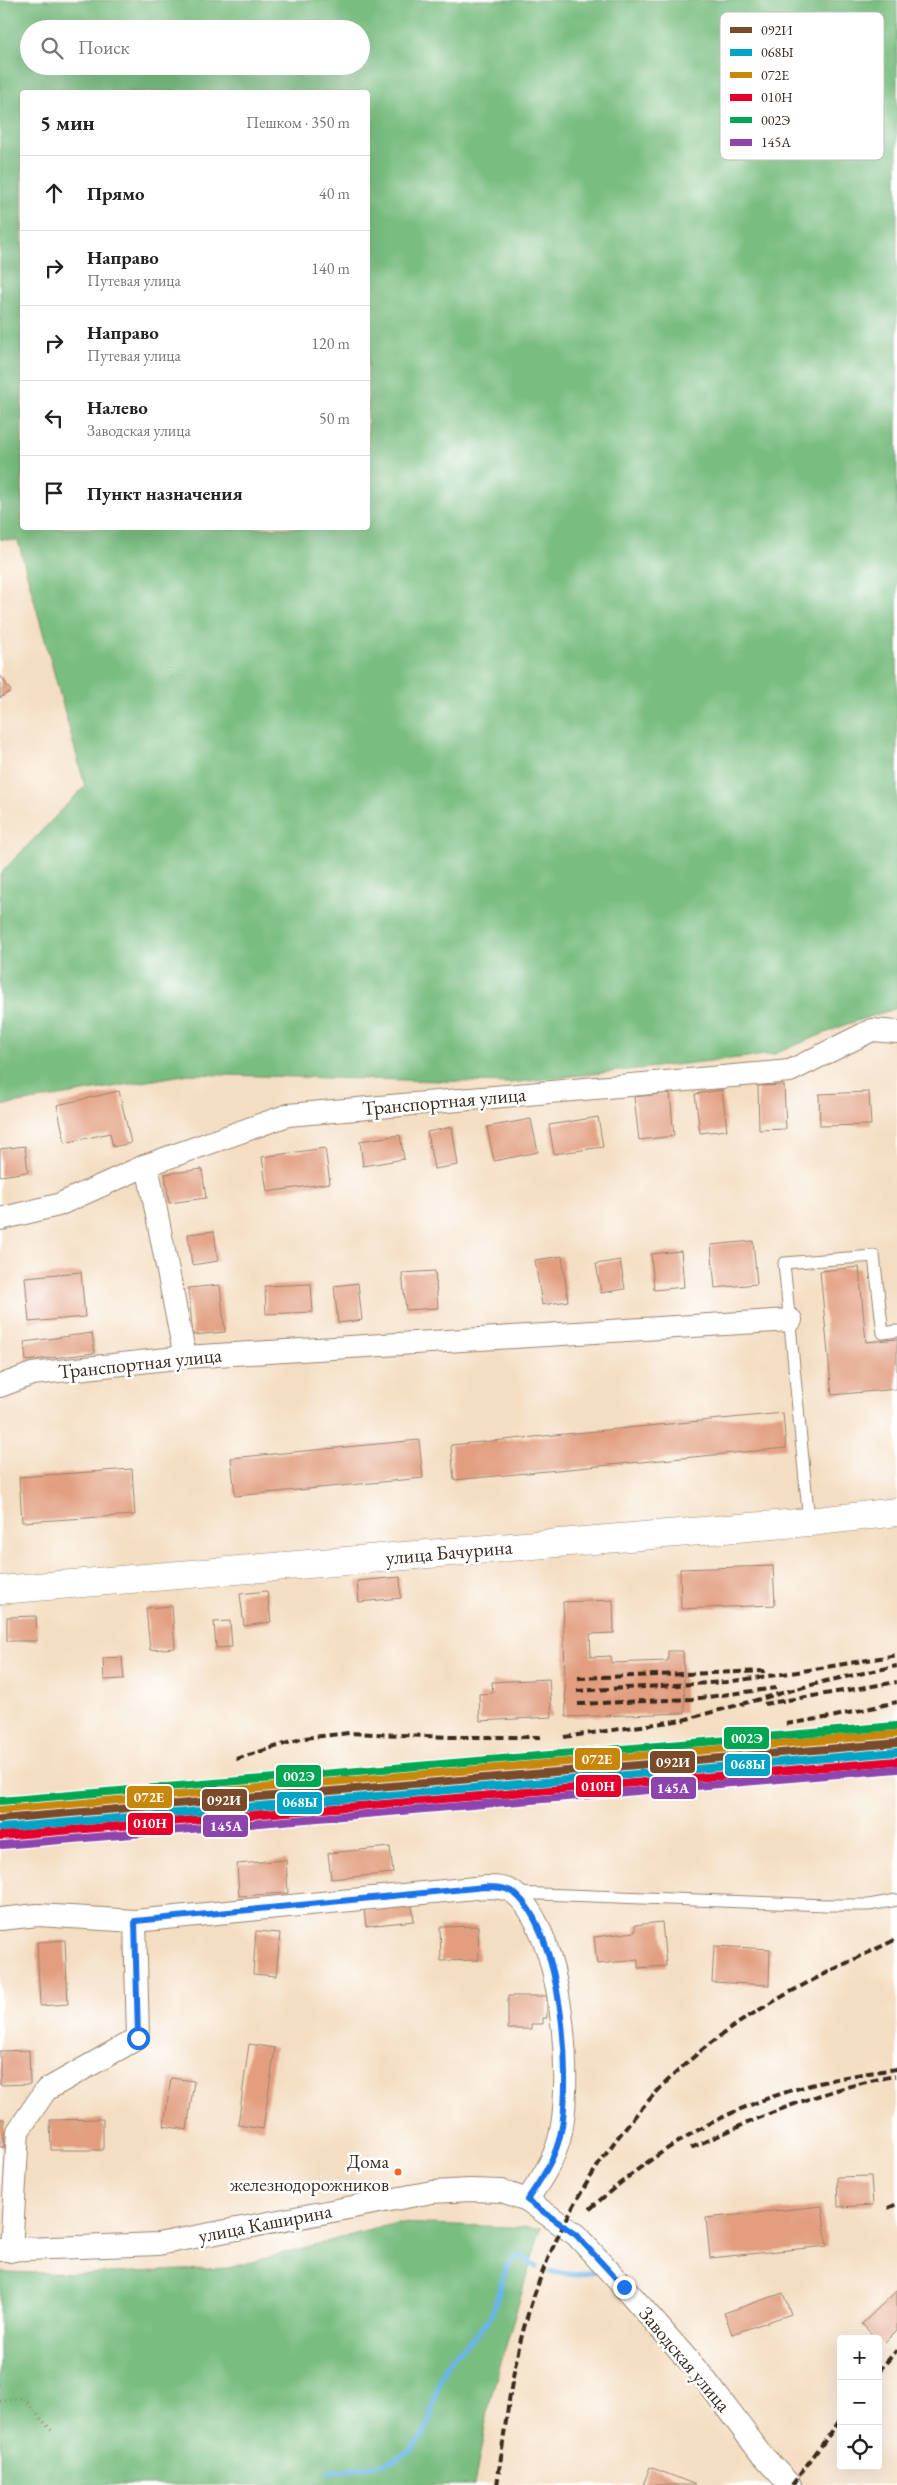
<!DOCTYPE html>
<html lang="ru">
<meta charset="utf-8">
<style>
:root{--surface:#fff;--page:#f2f2f2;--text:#222;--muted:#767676;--line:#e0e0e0}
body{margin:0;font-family:"EB Garamond",serif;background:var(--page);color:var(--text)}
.controls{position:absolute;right:15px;bottom:15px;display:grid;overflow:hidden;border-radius:5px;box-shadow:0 5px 20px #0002}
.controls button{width:45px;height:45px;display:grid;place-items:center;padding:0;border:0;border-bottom:1px solid var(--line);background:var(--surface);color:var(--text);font:25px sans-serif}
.stop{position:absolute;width:15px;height:15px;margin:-11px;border:4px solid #1a73e8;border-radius:50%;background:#fff}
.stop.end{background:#1a73e8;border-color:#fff;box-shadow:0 1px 5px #0008}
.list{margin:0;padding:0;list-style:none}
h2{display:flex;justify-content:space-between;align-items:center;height:65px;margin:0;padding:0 20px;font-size:21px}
h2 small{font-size:16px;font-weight:400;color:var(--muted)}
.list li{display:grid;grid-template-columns:32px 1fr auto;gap:15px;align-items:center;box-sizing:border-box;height:75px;padding:0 20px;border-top:1px solid var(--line)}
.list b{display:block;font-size:19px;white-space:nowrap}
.list p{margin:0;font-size:16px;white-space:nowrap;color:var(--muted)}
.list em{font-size:16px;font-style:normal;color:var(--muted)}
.icon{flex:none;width:28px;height:28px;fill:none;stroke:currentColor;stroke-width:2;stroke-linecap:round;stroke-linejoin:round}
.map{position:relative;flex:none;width:897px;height:2485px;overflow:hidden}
.search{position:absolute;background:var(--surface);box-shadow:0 5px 20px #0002;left:20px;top:20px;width:350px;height:55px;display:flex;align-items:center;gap:12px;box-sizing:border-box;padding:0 18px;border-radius:28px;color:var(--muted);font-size:19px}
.panel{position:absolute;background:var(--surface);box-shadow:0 5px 20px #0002;left:20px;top:90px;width:350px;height:440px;border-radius:5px}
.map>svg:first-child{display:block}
</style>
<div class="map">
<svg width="897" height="2485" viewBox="0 0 897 2485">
<rect width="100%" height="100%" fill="#fff"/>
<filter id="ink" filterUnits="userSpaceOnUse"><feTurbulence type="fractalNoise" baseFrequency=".02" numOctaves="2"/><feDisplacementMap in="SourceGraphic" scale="10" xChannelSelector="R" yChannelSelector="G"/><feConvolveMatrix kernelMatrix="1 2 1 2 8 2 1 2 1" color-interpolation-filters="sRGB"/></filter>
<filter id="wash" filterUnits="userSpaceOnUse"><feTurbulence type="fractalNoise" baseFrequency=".0096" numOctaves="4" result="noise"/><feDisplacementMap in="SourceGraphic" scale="20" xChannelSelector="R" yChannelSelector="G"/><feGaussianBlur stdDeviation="1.12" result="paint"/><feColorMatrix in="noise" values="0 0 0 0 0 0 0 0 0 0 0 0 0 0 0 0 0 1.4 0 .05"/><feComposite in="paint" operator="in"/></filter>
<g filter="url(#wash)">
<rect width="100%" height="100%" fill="#f4dec2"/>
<g fill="#79bd80" stroke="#5a744f" fill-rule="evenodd">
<path d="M0,0H897V1008L847,1024L774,1054L510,1083L189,1074L0,1106V874L85,786L18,541L0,539ZM29,29H361V66H29ZM22,92H368V528H22Z"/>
<path d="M396,2223L541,2228L491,2396L474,2485H0V2272L88,2274L229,2268Z"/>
</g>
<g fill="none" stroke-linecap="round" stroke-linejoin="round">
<g stroke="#6ab6e4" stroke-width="5.5">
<path d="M551,2272L578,2275L594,2271"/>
<path d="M328,2473C372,2466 418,2467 431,2415C435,2399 437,2383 445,2368C457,2347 482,2335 492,2313C501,2296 499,2267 518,2256L523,2257L536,2266"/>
</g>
</g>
<g id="blocks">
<g fill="#e29e7f">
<path d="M0,675L11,691L0,698Z"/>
<path d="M784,1085L786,1129L759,1130L758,1086Z"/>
<path d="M722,1090L727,1130L700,1133L695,1094Z"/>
<path d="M119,1091L131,1143L113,1147L110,1133L65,1143L57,1105Z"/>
<path d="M869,1092L871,1125L820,1126L819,1094Z"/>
<path d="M670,1093L674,1136L639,1140L634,1097Z"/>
<path d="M598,1117L603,1147L554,1154L549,1125Z"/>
<path d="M531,1119L538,1152L494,1161L487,1127Z"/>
<path d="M452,1127L458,1165L434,1169L427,1132Z"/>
<path d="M400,1135L404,1159L363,1166L360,1141Z"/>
<path d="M25,1146L28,1172L0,1176V1149Z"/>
<path d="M325,1148L330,1183L267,1192L262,1157Z"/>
<path d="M202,1169L206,1198L169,1203L165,1174Z"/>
<path d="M214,1231L218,1261L192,1265L188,1234Z"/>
<path d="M753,1241L757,1284L715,1288L711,1245Z"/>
<path d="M681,1251L684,1287L654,1290L651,1254Z"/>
<path d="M562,1256L568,1301L542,1305L535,1260Z"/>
<path d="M620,1260L625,1289L601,1293L596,1264Z"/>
<path d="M859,1267L866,1342L897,1339V1389L832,1395L820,1271Z"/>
<path d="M435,1271L438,1308L406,1310L402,1273Z"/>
<path d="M81,1272L85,1317L29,1322L25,1277Z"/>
<path d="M358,1283L362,1320L338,1323L334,1286Z"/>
<path d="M311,1284L313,1312L266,1314L265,1286Z"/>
<path d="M220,1285L225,1332L193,1335L188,1288Z"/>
<path d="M92,1333L95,1353L26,1361L24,1342Z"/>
<path d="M783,1413L786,1448L454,1480L451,1445Z"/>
<path d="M419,1440L423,1478L235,1496L231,1458Z"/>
<path d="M132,1469L135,1515L22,1522L19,1477Z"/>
<path d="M773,1566L775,1605L681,1609L680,1569Z"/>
<path d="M400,1577L401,1598L359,1602L357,1581Z"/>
<path d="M267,1591L271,1622L244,1626L240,1594Z"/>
<path d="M613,1600L614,1633L590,1634L591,1657L611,1656V1663L668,1661V1651H683L685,1713L566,1717L563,1602Z"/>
<path d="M172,1606L175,1648L150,1650L146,1608Z"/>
<path d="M36,1616L37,1641H7V1617Z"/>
<path d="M230,1621L232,1647L216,1648L214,1622Z"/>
<path d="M122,1657L124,1679L104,1680L103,1658Z"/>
<path d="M549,1679L552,1717L480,1721L479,1694L493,1693L492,1682Z"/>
<path d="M390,1847L393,1873L331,1879L328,1853Z"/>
<path d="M286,1860L288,1893L239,1896L237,1864Z"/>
<path d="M412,1905L414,1921L366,1926L364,1910Z"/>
<path d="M662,1922L666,1966L638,1968V1960L597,1964L594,1937L635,1932V1925Z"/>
<path d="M478,1926L479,1960L441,1961L440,1927Z"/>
<path d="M256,1931L280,1933L276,1976L253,1974Z"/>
<path d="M65,1940L68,2004L40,2006L37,1942Z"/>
<path d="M714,1946L770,1949L769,1985L712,1982Z"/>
<path d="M508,1996H547V2018H543V2024H531V2029H508Z"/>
<path d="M249,2044L275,2048L263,2129L238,2125Z"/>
<path d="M29,2050L30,2084L0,2085V2051Z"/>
<path d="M171,2078L194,2081L187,2130L164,2126Z"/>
<rect x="0" y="2119" width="4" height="28"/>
<path d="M103,2119V2150H51L50,2120Z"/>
<path d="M871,2176L873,2205L838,2207L837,2177Z"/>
<path d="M822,2206L827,2246L710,2258L706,2218Z"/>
<path d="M897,2290V2330L882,2345L862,2324Z"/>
<path d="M783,2293L791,2314L732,2334L724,2313Z"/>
<path d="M650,2467L696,2485H643Z"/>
</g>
</g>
</g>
<g filter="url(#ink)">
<use href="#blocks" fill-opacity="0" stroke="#988470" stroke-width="1"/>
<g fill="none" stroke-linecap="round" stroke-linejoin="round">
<defs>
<g id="service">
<path d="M809,1522L784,1263L874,1256L883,1333L897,1331"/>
<path d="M515,1893L825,1905H869L897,1900"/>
</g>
<g id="minor">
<path d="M147,1165L185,1357"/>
<path d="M0,1219L58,1205L147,1165L288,1115L790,1071L872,1030L897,1032"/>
<path d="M0,1386L32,1374L185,1357L791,1320"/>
<path d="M0,1919L38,1915L135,1921L485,1887C494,1887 506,1887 514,1893C563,1931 574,2084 559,2140C553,2162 540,2181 527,2200"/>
<path d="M0,2250L158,2244L432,2192L470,2190L502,2191L527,2200L576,2235L624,2287L704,2378L762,2455L790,2485"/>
<path d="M11,2251L18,2131L46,2090L138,2038L135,1921"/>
</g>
<path id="tertiary" d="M0,1590L809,1522L897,1512"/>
</defs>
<use href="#service" stroke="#988470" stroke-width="13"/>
<use href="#minor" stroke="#988470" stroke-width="24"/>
<use href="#tertiary" stroke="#988470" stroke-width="29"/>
<path stroke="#988470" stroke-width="3" stroke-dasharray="1 4" stroke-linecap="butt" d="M0,2401L23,2398L52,2431"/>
<use href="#service" stroke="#fff" stroke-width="11"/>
<use href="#minor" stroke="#fff" stroke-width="22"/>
<use href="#tertiary" stroke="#fff" stroke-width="28"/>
<g stroke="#3b2a1e" stroke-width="4" stroke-dasharray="8 4" stroke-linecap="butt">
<path d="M578,1678L765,1671"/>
<path d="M577,1691L726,1682L797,1672L897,1655"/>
<path d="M578,1704L692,1699L776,1688"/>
<path d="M764,1704L897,1682"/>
<path d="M786,1724L831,1717L897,1702"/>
<path d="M564,1737L683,1720L826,1681L897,1666"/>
<path d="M236,1759L304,1738L349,1733L451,1737H542"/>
<path d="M0,1832L531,1791L897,1759"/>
<path d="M691,2148C757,2118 822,2089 895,2076"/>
<path d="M888,2208L897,2204"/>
<path d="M590,2209C683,2125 772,2084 897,2069"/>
<path d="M878,2372L897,2350"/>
<path d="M497,2485C504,2438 509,2390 520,2343C551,2217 628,2097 737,2024C787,1991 842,1965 897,1939"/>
<path d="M792,2485L841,2419"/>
</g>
<defs>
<path id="rail-1" d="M0,1819L897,1743"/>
<path id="rail-2" d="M1,1828L897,1752"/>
<path id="rail-3" d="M0,1810L896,1734"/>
<path id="rail-4" d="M1,1836L897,1761"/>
<path id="rail-5" d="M0,1801L896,1726"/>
<path id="rail-6" d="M2,1845L897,1769"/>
</defs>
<use href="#rail-1" stroke="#fff" stroke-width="11"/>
<use href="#rail-2" stroke="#fff" stroke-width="11"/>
<use href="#rail-3" stroke="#fff" stroke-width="11"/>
<use href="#rail-4" stroke="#fff" stroke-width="11"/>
<use href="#rail-5" stroke="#fff" stroke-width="11"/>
<use href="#rail-6" stroke="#fff" stroke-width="11"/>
<use href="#rail-1" stroke="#7a4b2a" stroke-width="8"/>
<use href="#rail-2" stroke="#03a3c5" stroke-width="8"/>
<use href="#rail-3" stroke="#c88708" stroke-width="8"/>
<use href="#rail-4" stroke="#e4002b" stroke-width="8"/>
<use href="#rail-5" stroke="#00a651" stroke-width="8"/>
<use href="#rail-6" stroke="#8e44ad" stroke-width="8"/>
</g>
</g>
<g fill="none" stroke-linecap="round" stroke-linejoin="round" filter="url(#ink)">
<path stroke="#1a73e8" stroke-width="6" d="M138,2038L135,1921L485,1887C494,1887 506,1887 514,1893C562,1930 574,2084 559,2140C553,2162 540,2181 527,2200L576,2235L624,2287"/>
</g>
<circle fill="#f26522" stroke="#fff" stroke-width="2" cx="398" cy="2172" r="4.5"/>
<g text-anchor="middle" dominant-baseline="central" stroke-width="5" stroke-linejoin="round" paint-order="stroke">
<g font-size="19" fill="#3b2a1e" stroke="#fff" text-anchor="end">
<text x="389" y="2161">Дома<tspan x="389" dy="23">железнодорожников</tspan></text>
</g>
<g font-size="20" fill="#3b2a1e" stroke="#fff">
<text transform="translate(444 1101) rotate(-5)">Транспортная улица</text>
<text transform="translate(140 1363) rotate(-6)">Транспортная улица</text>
<text transform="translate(449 1552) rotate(-5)">улица Бачурина</text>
<text transform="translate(265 2223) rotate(-11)">улица Каширина</text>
<text transform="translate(685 2359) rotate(50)">Заводская улица</text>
</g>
</g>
<rect x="720" y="12" width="164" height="148" rx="8" fill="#fff" stroke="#c4bfbc" stroke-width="1"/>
<rect x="730" y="27" width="22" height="6" fill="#7a4b2a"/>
<rect x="730" y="49" width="22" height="7" fill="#03a3c5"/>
<rect x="730" y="72" width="22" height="6" fill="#c88708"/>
<rect x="730" y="94" width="22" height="7" fill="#e4002b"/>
<rect x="730" y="117" width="22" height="6" fill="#00a651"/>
<rect x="730" y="139" width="22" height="7" fill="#8e44ad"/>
<g font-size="14" fill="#3b2a1e">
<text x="761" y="35">092И</text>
<text x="761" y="57">068Ы</text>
<text x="761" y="80">072Е</text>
<text x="761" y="102">010Н</text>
<text x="761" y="125">002Э</text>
<text x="761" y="147">145А</text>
</g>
<g stroke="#fff" stroke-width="2">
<rect x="723" y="1726" width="47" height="24" rx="5" fill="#00a651"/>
<rect x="574" y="1747" width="47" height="24" rx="5" fill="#c88708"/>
<rect x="649" y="1750" width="47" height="24" rx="5" fill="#7a4b2a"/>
<rect x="724" y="1753" width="47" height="24" rx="5" fill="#03a3c5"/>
<rect x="275" y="1764" width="47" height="24" rx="5" fill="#00a651"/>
<rect x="575" y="1774" width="47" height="24" rx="5" fill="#e4002b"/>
<rect x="650" y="1776" width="47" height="24" rx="5" fill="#8e44ad"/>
<rect x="126" y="1785" width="47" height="24" rx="5" fill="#c88708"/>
<rect x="201" y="1788" width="47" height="24" rx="5" fill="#7a4b2a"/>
<rect x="276" y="1791" width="47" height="24" rx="5" fill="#03a3c5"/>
<rect x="127" y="1812" width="47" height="24" rx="5" fill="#e4002b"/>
<rect x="202" y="1814" width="47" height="24" rx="5" fill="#8e44ad"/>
</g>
<g font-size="14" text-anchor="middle" font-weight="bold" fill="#fff">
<text x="747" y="1743">002Э</text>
<text x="597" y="1764">072Е</text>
<text x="673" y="1767">092И</text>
<text x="748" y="1769">068Ы</text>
<text x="299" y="1781">002Э</text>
<text x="598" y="1791">010Н</text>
<text x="673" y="1793">145А</text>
<text x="149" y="1802">072Е</text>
<text x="224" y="1805">092И</text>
<text x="300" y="1807">068Ы</text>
<text x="150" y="1828">010Н</text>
<text x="226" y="1831">145А</text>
</g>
</svg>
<div class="controls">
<button>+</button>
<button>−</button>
<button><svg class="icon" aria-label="locate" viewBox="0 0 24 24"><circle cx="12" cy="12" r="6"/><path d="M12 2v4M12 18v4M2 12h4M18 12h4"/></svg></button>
</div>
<div class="stop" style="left:138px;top:2038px"></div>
<div class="stop end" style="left:624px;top:2287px"></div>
<div class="search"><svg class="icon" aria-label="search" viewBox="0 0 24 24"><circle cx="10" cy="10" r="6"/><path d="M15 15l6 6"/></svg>Поиск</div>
<section class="panel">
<h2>5 мин<small>Пешком · 350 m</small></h2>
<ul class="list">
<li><svg class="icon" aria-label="ahead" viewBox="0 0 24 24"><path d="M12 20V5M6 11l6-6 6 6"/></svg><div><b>Прямо</b></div><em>40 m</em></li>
<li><svg class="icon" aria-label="right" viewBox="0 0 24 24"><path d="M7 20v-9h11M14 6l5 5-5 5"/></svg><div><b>Направо</b><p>Путевая улица</p></div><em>140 m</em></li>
<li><svg class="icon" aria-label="right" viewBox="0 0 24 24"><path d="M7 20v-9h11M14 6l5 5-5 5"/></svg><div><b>Направо</b><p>Путевая улица</p></div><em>120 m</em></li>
<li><svg class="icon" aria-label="left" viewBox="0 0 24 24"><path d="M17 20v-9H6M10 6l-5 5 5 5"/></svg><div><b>Налево</b><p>Заводская улица</p></div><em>50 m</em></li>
<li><svg class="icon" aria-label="arrive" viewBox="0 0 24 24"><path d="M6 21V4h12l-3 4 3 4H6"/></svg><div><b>Пункт назначения</b></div></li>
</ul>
</section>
</div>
